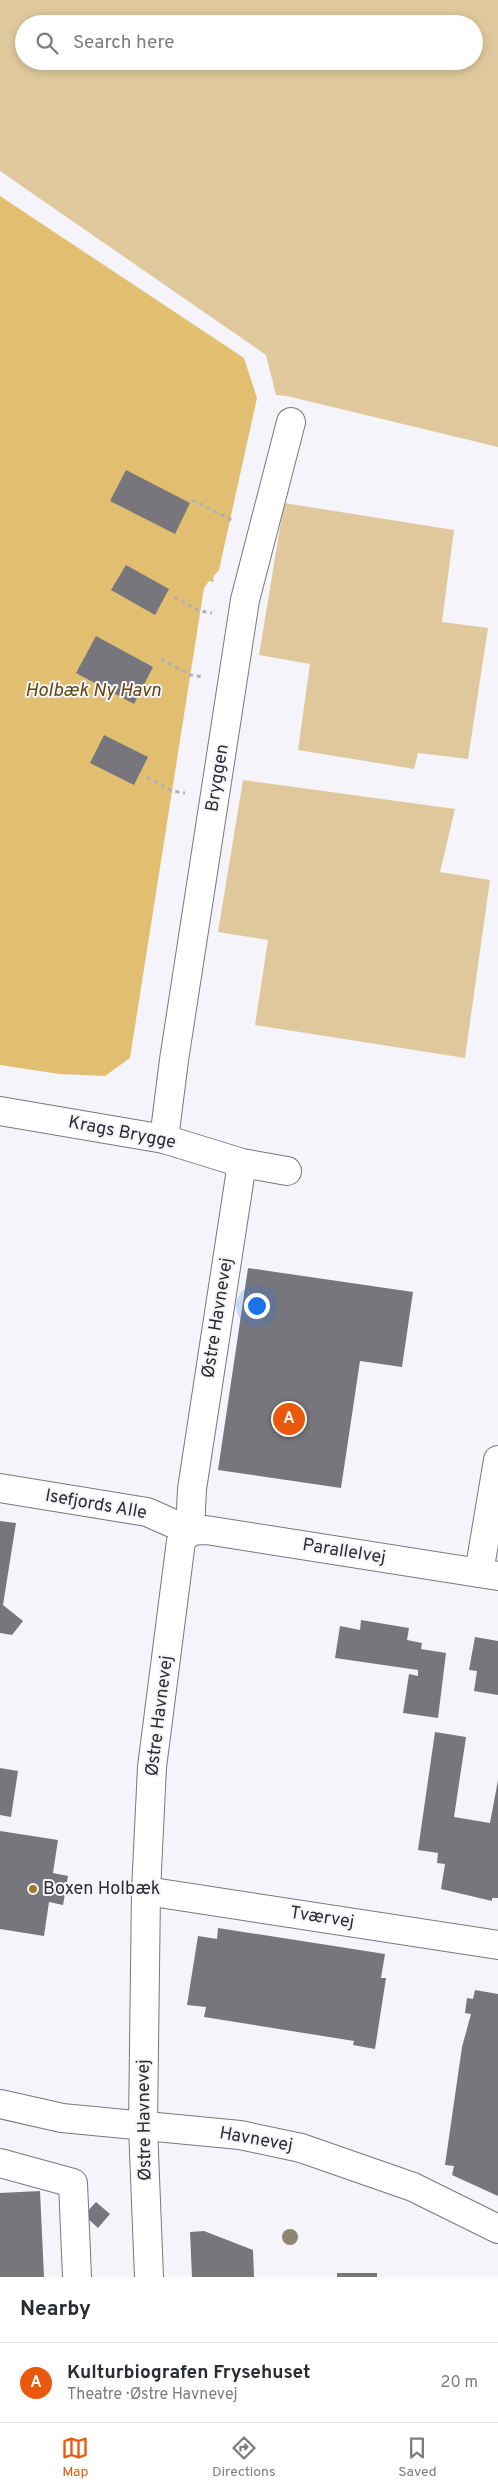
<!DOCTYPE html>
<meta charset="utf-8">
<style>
:root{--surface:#fff;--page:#f7f7f7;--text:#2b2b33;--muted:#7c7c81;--line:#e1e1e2;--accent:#ea580c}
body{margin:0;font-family:Overpass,sans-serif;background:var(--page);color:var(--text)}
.you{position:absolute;left:256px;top:1305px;width:18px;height:18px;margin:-12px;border:4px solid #fff;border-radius:50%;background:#1a73e8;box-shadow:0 0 0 8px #1a73e833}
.badge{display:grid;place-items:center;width:32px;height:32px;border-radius:50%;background:var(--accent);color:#fff;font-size:16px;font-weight:700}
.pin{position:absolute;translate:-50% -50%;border:2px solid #fff;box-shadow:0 1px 5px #0006}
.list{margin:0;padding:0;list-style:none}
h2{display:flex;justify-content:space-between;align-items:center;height:65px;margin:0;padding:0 20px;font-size:21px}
h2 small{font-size:16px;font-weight:400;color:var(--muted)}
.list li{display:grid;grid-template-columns:32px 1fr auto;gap:15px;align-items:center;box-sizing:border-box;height:80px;padding:0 20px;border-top:1px solid var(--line)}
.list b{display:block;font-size:19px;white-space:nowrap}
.list p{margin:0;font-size:16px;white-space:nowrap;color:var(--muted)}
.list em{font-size:16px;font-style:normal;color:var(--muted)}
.icon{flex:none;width:28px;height:28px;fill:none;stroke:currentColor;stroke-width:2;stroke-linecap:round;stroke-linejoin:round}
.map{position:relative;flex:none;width:498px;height:2277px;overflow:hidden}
.search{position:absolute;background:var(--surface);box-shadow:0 2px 8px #0003;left:15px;right:15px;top:15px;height:55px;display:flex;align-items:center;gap:12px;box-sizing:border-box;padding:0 18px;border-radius:28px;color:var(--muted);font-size:19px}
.sheet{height:145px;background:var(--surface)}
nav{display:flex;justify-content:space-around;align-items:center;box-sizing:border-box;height:70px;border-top:1px solid var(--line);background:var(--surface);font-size:14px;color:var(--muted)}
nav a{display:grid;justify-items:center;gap:2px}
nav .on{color:var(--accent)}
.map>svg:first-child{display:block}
</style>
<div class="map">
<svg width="498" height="2277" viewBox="0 0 498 2277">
<rect width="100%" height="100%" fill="#f6f4fb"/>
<g fill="#dfc99c" fill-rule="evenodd">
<path d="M0,0H498V447L287,396L276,395L266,355L0,171ZM24,24H474V61H24Z"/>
<path d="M284,503L454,530L442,622L488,628L468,759L418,753L414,769L298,750L310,664L259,655Z"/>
<path d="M243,780L455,809L440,872L490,880L465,1058L255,1025L268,940L218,932Z"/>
</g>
<path fill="#e2be70" d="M0,196L244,358L257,398L219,570L213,577L214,582L209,581L204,588L130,1058L105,1076L59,1074L0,1065Z"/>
<g fill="#78767d">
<path d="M126,470L190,503L175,534L110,501Z"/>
<path d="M126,565L169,589L155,615L111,590Z"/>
<path d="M96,636L153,667L134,704L76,673Z"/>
<path d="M104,735L148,757L134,785L90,763Z"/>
<path d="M248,1268L413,1292L402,1367L360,1361L341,1488L218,1470Z"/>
<path d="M0,1521L16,1523L3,1605L23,1621L12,1635L0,1633Z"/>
<path d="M361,1620L409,1628L407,1640L422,1643L421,1649L446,1653L438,1718L403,1713L409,1674L418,1676V1670L335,1658L340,1626L360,1630Z"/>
<path d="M475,1637L498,1641V1695L474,1691L477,1671L469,1670Z"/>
<path d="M435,1732L466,1737L454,1817L490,1823L498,1780V1898H492V1901L441,1889L445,1864L437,1863L438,1853L418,1850Z"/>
<path d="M0,1768L18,1771L11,1817L0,1815Z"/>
<path d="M0,1831L58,1840L53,1873L68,1876L63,1905L49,1902L44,1936L0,1929Z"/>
<path d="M218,1928L385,1954L381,1978H386L375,2049L353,2045L354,2041L204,2017L206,2007L187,2005L198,1936L217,1939Z"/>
<path d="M475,1990L498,1994V2196L452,2175L454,2166L445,2165L462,2047L471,2014L465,2013L467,1998L473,1999Z"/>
<path d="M40,2191L44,2277H0V2193Z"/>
<path d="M96,2202L110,2214L98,2228L84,2215Z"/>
<path d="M204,2231L253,2250L254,2277H192L190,2232Z"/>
<rect x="337" y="2273" width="40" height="4"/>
</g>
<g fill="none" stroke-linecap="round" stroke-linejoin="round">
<defs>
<g id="minor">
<path d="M0,1111L164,1139L242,1163L287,1171"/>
<path d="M164,1139L174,1060L245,600L291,422"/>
<path d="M0,1488L147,1512L190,1531L206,1530L498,1576"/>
<path d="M479,1573L498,1460"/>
<path d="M146,1891L498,1945"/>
<path d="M0,2104L62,2118L240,2135L301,2148L413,2187L498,2229"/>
<path d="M0,2163L73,2183L77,2277"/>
<path d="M149,2277L143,2127L146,1891L152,1767L181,1541L190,1531L192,1489L242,1163"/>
</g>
</defs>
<use href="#minor" stroke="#79777e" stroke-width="30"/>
<g stroke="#b1afb5" stroke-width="3" stroke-dasharray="4 4" stroke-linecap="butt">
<path d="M192,500L234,521"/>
<path d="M174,597L200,611L212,613"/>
<path d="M161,659L190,675L204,677"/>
<path d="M147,777L172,791L185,793"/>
</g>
<use href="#minor" stroke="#fff" stroke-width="28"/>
</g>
<circle fill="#8f8575" cx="290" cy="2237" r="8"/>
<circle fill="#9c7a24" stroke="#f6f4fb" stroke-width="2" cx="33" cy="1889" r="5"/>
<g text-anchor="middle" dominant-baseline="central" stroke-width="4" stroke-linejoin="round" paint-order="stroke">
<g font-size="18" fill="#2d2c2f" stroke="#f6f4fb">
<text transform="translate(218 778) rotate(-81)">Bryggen</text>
<text transform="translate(122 1133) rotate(11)">Krags Brygge</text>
<text transform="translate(218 1318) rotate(-81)">Østre Havnevej</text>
<text transform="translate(96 1505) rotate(10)">Isefjords Alle</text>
<text transform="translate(344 1552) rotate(9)">Parallelvej</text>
<text transform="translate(160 1716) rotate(-83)">Østre Havnevej</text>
<text transform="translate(322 1918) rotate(9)">Tværvej</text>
<text transform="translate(145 2120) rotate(-91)">Østre Havnevej</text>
<text transform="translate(256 2140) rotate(10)">Havnevej</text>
</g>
<g font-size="18" fill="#2d2c2f" stroke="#f6f4fb" text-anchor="start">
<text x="43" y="1889">Boxen Holbæk</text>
</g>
<g font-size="19" font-style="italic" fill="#614909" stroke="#f6f4fb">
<text x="93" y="691">Holbæk Ny Havn</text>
</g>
</g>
</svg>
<div class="you"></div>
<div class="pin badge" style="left:289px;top:1419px">A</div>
<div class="search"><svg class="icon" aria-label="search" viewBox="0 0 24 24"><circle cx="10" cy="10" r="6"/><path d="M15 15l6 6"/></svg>Search here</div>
</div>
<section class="sheet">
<h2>Nearby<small></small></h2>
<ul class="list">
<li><span class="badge">A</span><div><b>Kulturbiografen Frysehuset</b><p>Theatre · Østre Havnevej</p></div><em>20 m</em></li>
</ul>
</section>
<nav>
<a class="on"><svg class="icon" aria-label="map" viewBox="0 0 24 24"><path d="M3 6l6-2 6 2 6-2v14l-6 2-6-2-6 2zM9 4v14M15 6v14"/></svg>Map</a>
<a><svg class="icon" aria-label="directions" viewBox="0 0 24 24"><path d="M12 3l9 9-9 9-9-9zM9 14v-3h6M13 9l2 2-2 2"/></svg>Directions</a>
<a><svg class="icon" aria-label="saved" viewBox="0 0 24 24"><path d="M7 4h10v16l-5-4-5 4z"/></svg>Saved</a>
</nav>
